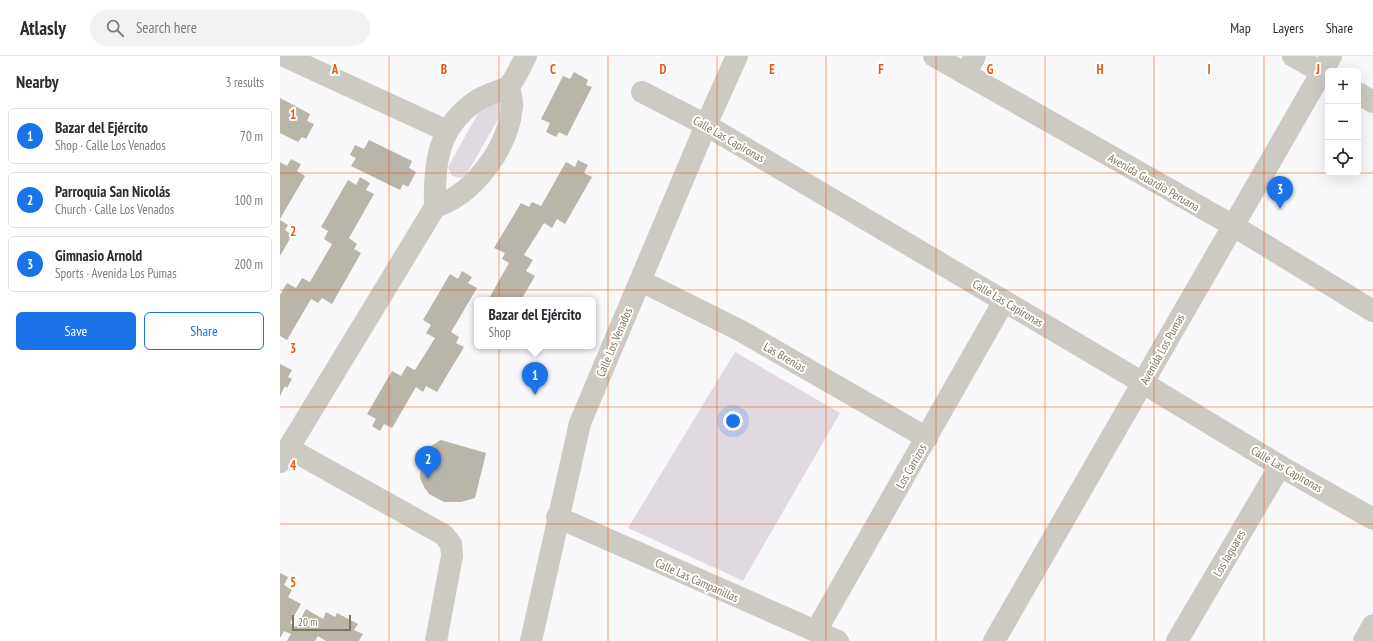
<!DOCTYPE html>
<meta charset="utf-8">
<style>
:root{--surface:#fff;--page:#f2f2f3;--text:#2b2b33;--muted:#7c7c81;--line:#e1e1e2;--accent:#1a73e8}
body{margin:0;font-family:"PT Sans Narrow",sans-serif;background:var(--page);color:var(--text)}
.controls{position:absolute;right:12px;top:12px;display:grid;overflow:hidden;border-radius:6px;box-shadow:0 4px 16px #0002}
.controls button{width:36px;height:36px;display:grid;place-items:center;padding:0;border:0;border-bottom:1px solid var(--line);background:var(--surface);color:var(--text);font:20px sans-serif}
.scale{position:absolute;left:12px;bottom:10px;width:59px;box-sizing:border-box;padding-left:4px;border:2px solid #7f765e;border-top:0;font-size:11px;line-height:14px;white-space:nowrap;color:#7f765e;-webkit-text-stroke:3px #fff;paint-order:stroke}
.you{position:absolute;left:453px;top:365px;width:14px;height:14px;margin:-10px;border:3px solid #fff;border-radius:50%;background:#1a73e8;box-shadow:0 0 0 6px #1a73e833}
.badge{display:grid;place-items:center;width:26px;height:26px;border-radius:50%;background:var(--accent);color:#fff;font-size:13px;font-weight:700}
.pin{position:absolute;translate:-50% -33px;filter:drop-shadow(0 1px 2px #0008)}
.pin::after{content:'';position:absolute;top:21px;width:14px;height:12px;background:inherit;clip-path:polygon(0 0,100% 0,50% 100%)}
.popup{position:absolute;left:194px;top:241px;width:122px;height:52px;box-sizing:border-box;display:grid;place-content:center;border-radius:6px;background:var(--surface);filter:drop-shadow(0 1px 3px #0005);font-size:13px;white-space:nowrap;color:var(--muted)}
.popup b{font-size:15px;color:var(--text)}
.popup::after{content:'';position:absolute;left:50%;top:100%;margin-left:-8px;border:8px solid transparent;border-top-color:var(--surface)}
.list{margin:0;padding:0;list-style:none}
h2{display:flex;justify-content:space-between;align-items:center;height:52px;margin:0;padding:0 16px;font-size:17px}
h2 small{font-size:13px;font-weight:400;color:var(--muted)}
.list li{display:grid;grid-template-columns:26px 1fr auto;gap:12px;align-items:center;box-sizing:border-box;height:56px;margin:0 8px 8px;padding:0 8px;border:1px solid var(--line);border-radius:6px}
.list b{display:block;font-size:15px;white-space:nowrap}
.list p{margin:0;font-size:13px;white-space:nowrap;color:var(--muted)}
.list em{font-size:13px;font-style:normal;color:var(--muted)}
.actions{display:flex;gap:8px;padding:12px 16px}
.actions a{flex:1;padding:9px 0;border:1px solid var(--accent);border-radius:6px;text-align:center;font-size:14px;color:var(--accent)}
.actions .main{background:var(--accent);color:#fff}
.icon{flex:none;width:22px;height:22px;fill:none;stroke:currentColor;stroke-width:2;stroke-linecap:round;stroke-linejoin:round}
.map{position:relative;flex:none;width:1093px;height:585px;overflow:hidden}
header{display:flex;align-items:center;gap:24px;box-sizing:border-box;height:56px;padding:0 20px;background:var(--surface);border-bottom:1px solid var(--line)}
header strong{font-size:19px}
nav{display:flex;gap:22px;margin-inline-start:auto;font-size:14px}
.search{width:280px;height:36px;background:var(--page);display:flex;align-items:center;gap:10px;box-sizing:border-box;padding:0 14px;border-radius:22px;color:var(--muted);font-size:15px}
main{display:flex}
aside{flex:1;background:var(--surface)}
.map>svg:first-child{display:block}
</style>
<header>
<strong>Atlasly</strong>
<div class="search"><svg class="icon" aria-label="search" viewBox="0 0 24 24"><circle cx="10" cy="10" r="6"/><path d="M15 15l6 6"/></svg>Search here</div>
<nav><a>Map</a><a>Layers</a><a>Share</a></nav>
</header>
<main>
<aside>
<h2>Nearby<small>3 results</small></h2>
<ul class="list">
<li><span class="badge">1</span><div><b>Bazar del Ejército</b><p>Shop · Calle Los Venados</p></div><em>70 m</em></li>
<li><span class="badge">2</span><div><b>Parroquia San Nicolás</b><p>Church · Calle Los Venados</p></div><em>100 m</em></li>
<li><span class="badge">3</span><div><b>Gimnasio Arnold</b><p>Sports · Avenida Los Pumas</p></div><em>200 m</em></li>
</ul>
<div class="actions"><a class="main">Save</a><a>Share</a></div>
</aside>
<div class="map">
<svg width="1093" height="585" viewBox="0 0 1093 585">
<rect width="100%" height="100%" fill="#f8f8fa"/>
<g fill="#e1d9e1">
<path d="M223,43V55L186,119L181,122L172,120L168,111L205,45Z"/>
<path d="M455,296L560,357L463,525L348,472Z"/>
</g>
<g fill="#bab5a9">
<path d="M294,16L308,24L306,29L312,31L287,80L279,76L276,81L266,76L270,67L261,63L283,20L290,23Z"/>
<path d="M0,42L30,58L27,65L34,68L26,83L22,81L18,86L0,77Z"/>
<path d="M89,84L132,105L129,112L136,116L128,131L123,128L120,134L71,110L76,102L70,99L75,89L84,93Z"/>
<path d="M11,103L21,108L17,115L25,120L0,163V106L7,110Z"/>
<path d="M298,104L308,109L304,117L312,121L285,168L277,163L272,172L264,167L244,199L253,204L246,215L255,220L241,244H208L229,207L222,203L225,197L214,192L241,147L249,151L252,146L261,150L286,106L295,111Z"/>
<path d="M80,121L90,127L86,134L94,138L69,182L77,188L74,193L81,197L52,248L42,242L38,247L31,243L7,284L0,280V239L7,227L16,232L22,222L30,226L52,188L44,183L48,175L41,171L68,124L76,129Z"/>
<path d="M0,164L8,169L5,174L12,179L0,200Z"/>
<path d="M182,215L192,221L188,227L197,232L171,276L179,281L176,287L184,291L157,336L146,330L143,336L136,331L112,372L104,368L100,375L92,370L96,363L87,358L112,315L121,320L127,310L135,314L155,282L146,277L151,269L143,264L170,218L178,223Z"/>
<path d="M0,308L12,314L8,321L12,323L7,332L5,330L0,340Z"/>
<path d="M161,384L206,397L195,442L181,446H164L149,438L144,431L140,422L141,405L151,390Z"/>
<path d="M0,517L8,521L4,529L12,534L8,541L21,548L10,567L16,571L26,553L43,563L46,556L55,561L57,557L78,568L74,574L83,578L79,585H46L38,580L35,585H7L11,578L4,575L0,582Z"/>
</g>
<g fill="none" stroke-linecap="round" stroke-linejoin="round">
<g stroke="#cccac3" stroke-width="22">
<path d="M4,0L167,75"/>
<path d="M654,0L952,169L1093,255"/>
<path d="M1013,0L1048,20"/>
<path d="M686,18L695,0"/>
<path d="M362,36L426,69L863,327L1000,410L1093,463"/>
<path d="M1078,37L1093,46"/>
<path d="M155,151C194,138 228,92 232,51C233,45 230,37 229,30"/>
<path d="M361,225L461,275L647,382"/>
<path d="M8,392L164,479L171,488L172,500L156,585"/>
<path d="M0,406L155,151C154,108 157,72 196,45C204,39 224,34 229,30C236,22 241,9 246,0"/>
<path d="M277,461L558,585"/>
<path d="M536,575L724,245"/>
<path d="M251,585L300,367L426,69L457,0"/>
<path d="M714,585L1051,0"/>
<path d="M897,585L1000,410"/>
<path d="M1084,585L1093,569"/>
</g>
</g>
<path fill="none" stroke="#e8590c" stroke-width="1" stroke-opacity="0.55" d="M109,0V585M219,0V585M328,0V585M437,0V585M546,0V585M656,0V585M765,0V585M874,0V585M984,0V585M0,117H1048M1048,117H1078M1078,117H1093M0,234H1093M0,351H1093M0,468H1093"/>
<g text-anchor="middle" dominant-baseline="central" stroke-width="4" stroke-linejoin="round" paint-order="stroke">
<g font-size="12" fill="#7f765e" stroke="#fff">
<text transform="translate(449 83) rotate(30)">Calle Las Capironas</text>
<text transform="translate(874 126) rotate(30)">Avenida Guardia Peruana</text>
<text transform="translate(728 247) rotate(31)">Calle Las Capironas</text>
<text transform="translate(334 286) rotate(-67)">Calle Los Venados</text>
<text transform="translate(882 293) rotate(-61)">Avenida Los Pumas</text>
<text transform="translate(505 301) rotate(30)">Las Brenias</text>
<text transform="translate(631 410) rotate(-60)">Los Carrizos</text>
<text transform="translate(1007 413) rotate(30)">Calle Las Capironas</text>
<text transform="translate(949 497) rotate(-60)">Los Jaguares</text>
<text transform="translate(417 524) rotate(24)">Calle Las Campanillas</text>
</g>
</g>
<g font-size="13" text-anchor="middle" font-weight="bold" fill="#e8590c" stroke="#fff" stroke-width="4" stroke-linejoin="round" paint-order="stroke">
<text x="55" y="18">A</text>
<text x="164" y="18">B</text>
<text x="273" y="18">C</text>
<text x="383" y="18">D</text>
<text x="492" y="18">E</text>
<text x="601" y="18">F</text>
<text x="710" y="18">G</text>
<text x="820" y="18">H</text>
<text x="929" y="18">I</text>
<text x="1038" y="18">J</text>
<text x="13" y="63">1</text>
<text x="13" y="180">2</text>
<text x="13" y="297">3</text>
<text x="13" y="414">4</text>
<text x="13" y="531">5</text>
</g>
</svg>
<div class="controls">
<button>+</button>
<button>−</button>
<button><svg class="icon" aria-label="locate" viewBox="0 0 24 24"><circle cx="12" cy="12" r="6"/><path d="M12 2v4M12 18v4M2 12h4M18 12h4"/></svg></button>
</div>
<div class="scale">20 m</div>
<div class="you"></div>
<div class="pin badge" style="left:255px;top:339px">1</div>
<div class="popup"><b>Bazar del Ejército</b>Shop</div>
<div class="pin badge" style="left:148px;top:423px">2</div>
<div class="pin badge" style="left:1000px;top:153px">3</div>
</div>
</main>
